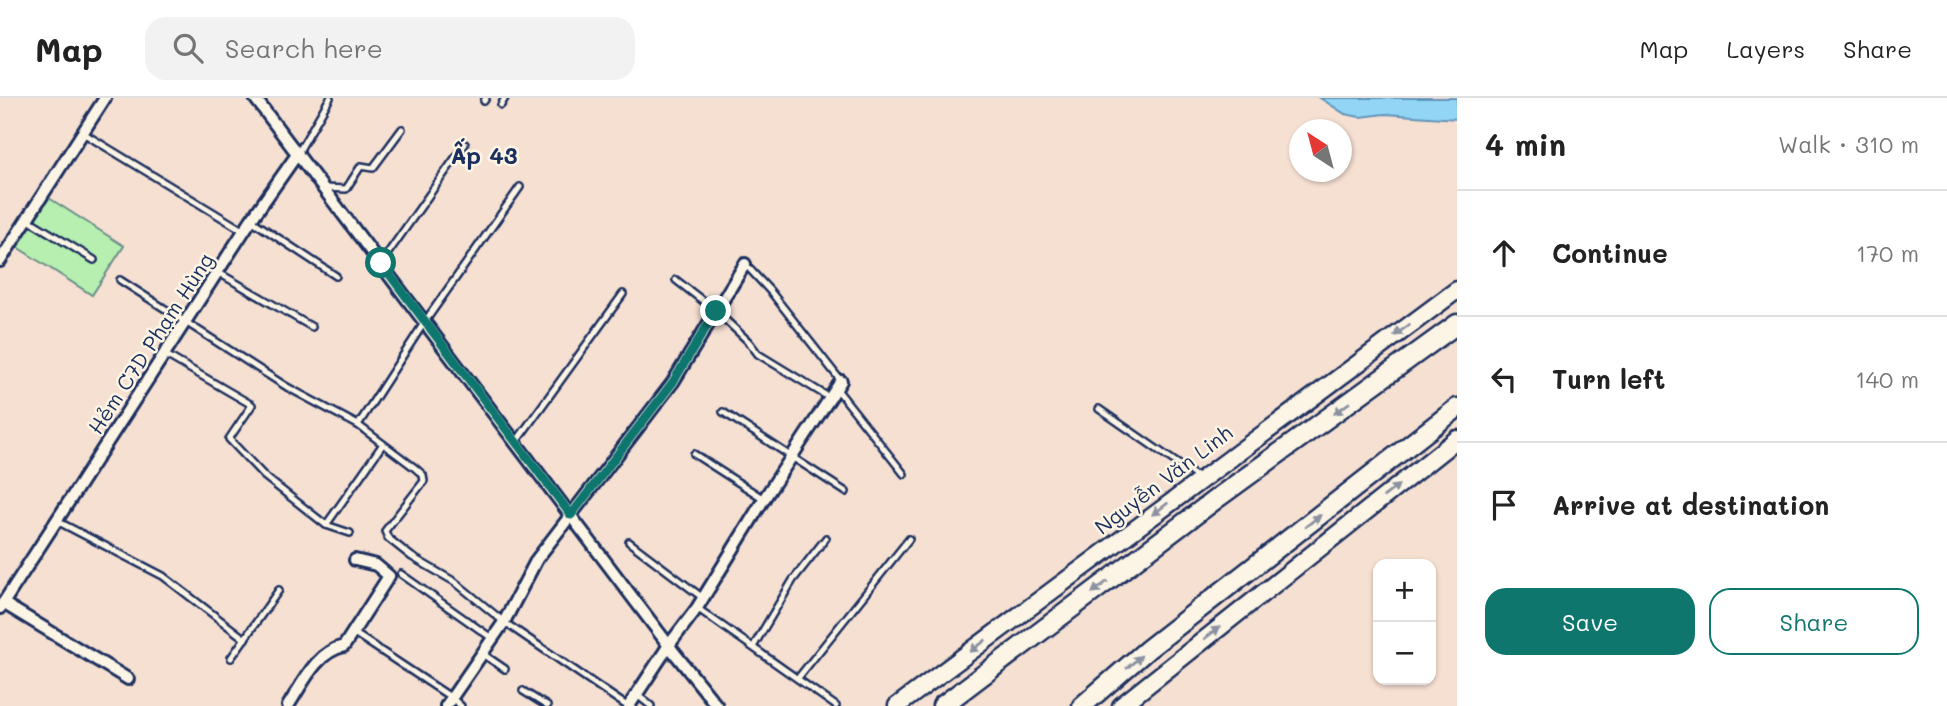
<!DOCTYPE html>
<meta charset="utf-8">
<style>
:root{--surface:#fff;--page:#f2f2f2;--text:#222;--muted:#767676;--line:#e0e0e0;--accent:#0f766e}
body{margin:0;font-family:Mali,sans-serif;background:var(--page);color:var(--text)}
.controls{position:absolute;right:21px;bottom:21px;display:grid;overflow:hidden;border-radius:14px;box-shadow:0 2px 5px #0004}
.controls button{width:63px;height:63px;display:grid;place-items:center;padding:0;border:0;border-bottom:2px solid var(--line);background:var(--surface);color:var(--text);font:35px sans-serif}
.compass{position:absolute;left:1289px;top:21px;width:63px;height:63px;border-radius:50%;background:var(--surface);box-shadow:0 2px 5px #0004;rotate:324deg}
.stop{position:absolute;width:21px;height:21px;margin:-16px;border:5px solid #0f766e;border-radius:50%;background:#fff}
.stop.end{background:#0f766e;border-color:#fff;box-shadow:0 2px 7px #0008}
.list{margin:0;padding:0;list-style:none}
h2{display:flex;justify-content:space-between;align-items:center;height:91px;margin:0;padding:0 28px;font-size:30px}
h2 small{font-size:23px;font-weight:400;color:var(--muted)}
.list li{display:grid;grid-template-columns:46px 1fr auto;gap:21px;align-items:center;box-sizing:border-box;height:126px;padding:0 28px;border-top:2px solid var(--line)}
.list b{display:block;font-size:26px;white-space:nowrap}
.list em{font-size:23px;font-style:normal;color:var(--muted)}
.actions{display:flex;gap:14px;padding:21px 28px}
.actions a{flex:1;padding:16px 0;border:2px solid var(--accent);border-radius:21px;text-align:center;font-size:24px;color:var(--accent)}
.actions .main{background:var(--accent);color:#fff}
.icon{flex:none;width:38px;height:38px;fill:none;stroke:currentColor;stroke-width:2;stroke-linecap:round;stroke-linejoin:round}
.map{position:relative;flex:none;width:1457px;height:608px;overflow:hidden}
header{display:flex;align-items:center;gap:42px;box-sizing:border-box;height:98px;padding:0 35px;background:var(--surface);border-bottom:2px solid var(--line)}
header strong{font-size:33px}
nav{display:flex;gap:38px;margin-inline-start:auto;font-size:24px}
.search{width:490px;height:63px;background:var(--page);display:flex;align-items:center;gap:18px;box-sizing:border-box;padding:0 24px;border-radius:21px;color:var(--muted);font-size:26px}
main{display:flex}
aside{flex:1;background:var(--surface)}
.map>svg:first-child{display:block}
</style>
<header>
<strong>Map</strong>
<div class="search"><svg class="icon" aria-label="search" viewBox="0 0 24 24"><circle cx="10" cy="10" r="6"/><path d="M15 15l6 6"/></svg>Search here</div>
<nav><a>Map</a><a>Layers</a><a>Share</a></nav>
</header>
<main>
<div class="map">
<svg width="1457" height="608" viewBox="0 0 1457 608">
<rect width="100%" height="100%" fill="#f6e0d2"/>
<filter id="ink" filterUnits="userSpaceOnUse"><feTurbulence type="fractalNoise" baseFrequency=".0143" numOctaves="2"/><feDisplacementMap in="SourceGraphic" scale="14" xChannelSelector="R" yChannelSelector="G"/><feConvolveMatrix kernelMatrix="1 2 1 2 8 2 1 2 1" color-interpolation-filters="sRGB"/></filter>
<g filter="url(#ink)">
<path fill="#b7efb1" stroke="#698f88" stroke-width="2" d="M49,100L124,148L92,197L17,149Z"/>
<path fill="#92d5f4" stroke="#6293b8" stroke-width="2" d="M1320,0H1457V21L1385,16L1360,19L1345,16Z"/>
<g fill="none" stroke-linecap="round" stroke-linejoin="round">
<defs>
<g id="service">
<path d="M484,3L486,0"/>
<path d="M501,7L505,0"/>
<path d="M83,35L244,133"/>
<path d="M298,55L330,0"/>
<path d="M324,90L346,91L361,68L373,70L402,31"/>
<path d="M27,121L94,162"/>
<path d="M251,122L336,178"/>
<path d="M381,165L465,46"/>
<path d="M745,166L771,194L841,283"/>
<path d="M219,175L312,229"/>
<path d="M120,182L287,289L358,327L415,370L423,377L424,383L385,433L388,440L412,459L455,484L504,524L627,608"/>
<path d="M676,182L716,213L749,244L758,256L830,300"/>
<path d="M166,257L252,307L229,341L264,378L326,427"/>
<path d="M836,290L904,376"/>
<path d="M1099,311L1200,381"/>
<path d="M723,314L846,394"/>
<path d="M358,327L424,225L520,89"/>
<path d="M516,344L623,196"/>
<path d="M694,356L764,401"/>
<path d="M57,423L163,478L245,541"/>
<path d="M350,435L326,427L383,346"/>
<path d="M629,444L703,500"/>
<path d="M401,476L493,541"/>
<path d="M697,510L836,608"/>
<path d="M354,535L452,600L461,608"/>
<path d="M753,549L793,482L826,440"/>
<path d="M483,556L505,571"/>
<path d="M231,560L279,492"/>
<path d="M798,580L909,441"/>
<path d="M523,593L547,608"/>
<path d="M636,596L651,608"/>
</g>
<g id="minor">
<path d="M255,0L673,553L717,608"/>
<path d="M0,163L105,0"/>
<path d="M3,505L128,581"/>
<path d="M0,510L251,122L298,55"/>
<path d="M288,608C303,585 316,554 344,548L389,478L376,467L355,462"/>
<path d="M446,608L504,524L537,461L673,284L745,166"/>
<path d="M629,608L669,547L697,510L764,401L841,283"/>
</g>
<g id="primary">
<path d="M897,608L1457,192"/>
<path d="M1121,608L1457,341"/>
</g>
<g id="trunk">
<path d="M942,608L1216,401L1457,226"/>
<path d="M1082,608L1148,551L1457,310"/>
</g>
</defs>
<use href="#service" stroke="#1b2f5e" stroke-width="10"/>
<use href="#minor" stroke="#1b2f5e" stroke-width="16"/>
<use href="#primary" stroke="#1b2f5e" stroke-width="21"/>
<use href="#trunk" stroke="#1b2f5e" stroke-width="23"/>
<use href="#service" stroke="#fcf5e5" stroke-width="5"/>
<use href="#minor" stroke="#fcf5e5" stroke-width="10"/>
<use href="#primary" stroke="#fcf5e5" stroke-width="16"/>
<use href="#trunk" stroke="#fcf5e5" stroke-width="18"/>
</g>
<defs><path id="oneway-solid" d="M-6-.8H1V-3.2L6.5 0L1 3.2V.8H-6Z" transform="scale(1.75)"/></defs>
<g fill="#8c92a2">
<use href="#oneway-solid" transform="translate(1402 232) rotate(144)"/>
<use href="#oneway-solid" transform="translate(1342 310) rotate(144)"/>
<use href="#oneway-solid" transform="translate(1391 393) rotate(-38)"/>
<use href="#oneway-solid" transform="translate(1160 411) rotate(143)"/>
<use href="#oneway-solid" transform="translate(1313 423) rotate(-38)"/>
<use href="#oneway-solid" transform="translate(1100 489) rotate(143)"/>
<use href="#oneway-solid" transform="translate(1212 535) rotate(-38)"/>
<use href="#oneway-solid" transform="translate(978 548) rotate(143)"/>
<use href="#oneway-solid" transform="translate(1134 564) rotate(-41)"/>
</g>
</g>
<g fill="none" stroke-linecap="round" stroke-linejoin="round" filter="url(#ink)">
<path stroke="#0f766e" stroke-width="9" d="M381,165L571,417L673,284L716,213"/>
</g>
<g text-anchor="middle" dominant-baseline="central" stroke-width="5" stroke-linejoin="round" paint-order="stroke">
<g font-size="21" fill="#1b2f5e" stroke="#fcf5e5">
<text transform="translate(150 245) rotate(-57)">Hẻm C7D Phạm Hùng</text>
<text transform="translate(1163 381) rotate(-37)">Nguyễn Văn Linh</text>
</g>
<g font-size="23" font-weight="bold" fill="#1b2f5e" stroke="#fcf5e5">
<text x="484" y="57">Ấp 43</text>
</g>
</g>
</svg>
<div class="controls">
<button>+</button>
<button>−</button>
</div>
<svg class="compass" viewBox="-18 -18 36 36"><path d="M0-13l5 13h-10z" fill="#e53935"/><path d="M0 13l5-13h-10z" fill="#767676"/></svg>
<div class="stop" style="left:381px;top:165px"></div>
<div class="stop end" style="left:716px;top:213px"></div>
</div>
<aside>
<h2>4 min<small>Walk · 310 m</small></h2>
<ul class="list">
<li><svg class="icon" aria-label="ahead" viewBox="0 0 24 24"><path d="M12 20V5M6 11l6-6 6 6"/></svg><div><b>Continue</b></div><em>170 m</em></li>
<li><svg class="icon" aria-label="left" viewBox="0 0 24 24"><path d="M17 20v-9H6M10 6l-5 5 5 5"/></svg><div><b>Turn left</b></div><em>140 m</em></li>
<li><svg class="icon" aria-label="arrive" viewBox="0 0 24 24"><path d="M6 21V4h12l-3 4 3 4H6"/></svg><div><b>Arrive at destination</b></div></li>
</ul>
<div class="actions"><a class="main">Save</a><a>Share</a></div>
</aside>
</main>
